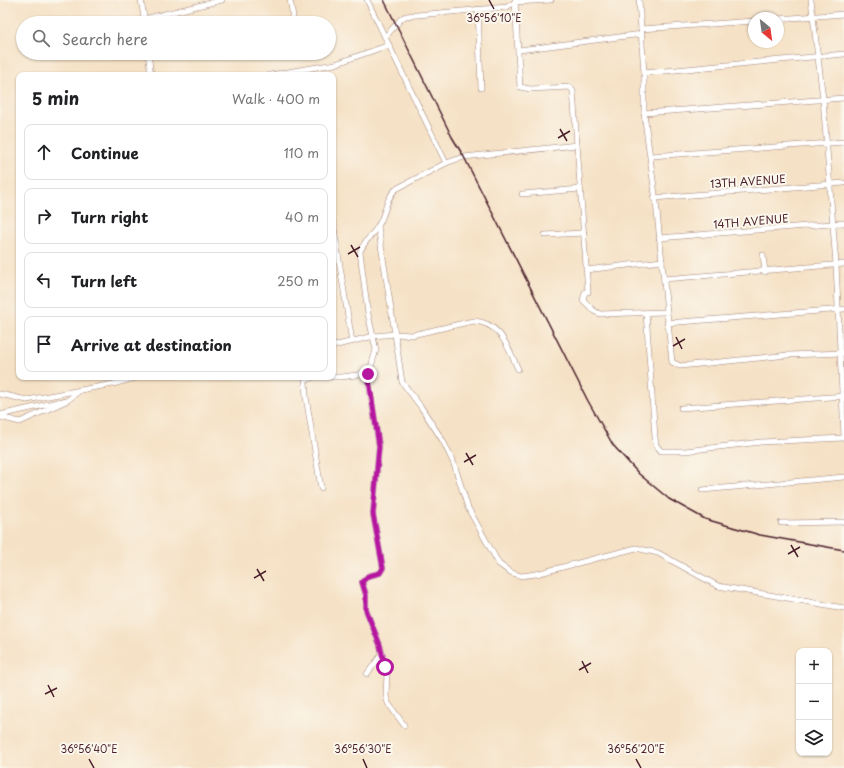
<!DOCTYPE html>
<meta charset="utf-8">
<style>
:root{--surface:#fff;--page:#f2f2f2;--text:#202124;--muted:#757577;--line:#e0e0e0}
body{margin:0;font-family:"Playpen Sans",sans-serif;background:var(--page);color:var(--text)}
.controls{position:absolute;right:12px;bottom:12px;display:grid;overflow:hidden;border-radius:8px;box-shadow:0 1px 3px #0004}
.controls button{width:36px;height:36px;display:grid;place-items:center;padding:0;border:0;border-bottom:1px solid var(--line);background:var(--surface);color:var(--text);font:20px sans-serif}
.compass{position:absolute;left:748px;top:12px;width:36px;height:36px;border-radius:50%;background:var(--surface);box-shadow:0 1px 3px #0004;rotate:151deg}
.stop{position:absolute;width:12px;height:12px;margin:-9px;border:3px solid #b5179e;border-radius:50%;background:#fff}
.stop.end{background:#b5179e;border-color:#fff;box-shadow:0 1px 4px #0008}
.list{margin:0;padding:0;list-style:none}
h2{display:flex;justify-content:space-between;align-items:center;height:52px;margin:0;padding:0 16px;font-size:17px}
h2 small{font-size:13px;font-weight:400;color:var(--muted)}
.list li{display:grid;grid-template-columns:26px 1fr auto;gap:12px;align-items:center;box-sizing:border-box;height:56px;margin:0 8px 8px;padding:0 8px;border:1px solid var(--line);border-radius:8px}
.list b{display:block;font-size:15px;white-space:nowrap}
.list em{font-size:13px;font-style:normal;color:var(--muted)}
.icon{flex:none;width:22px;height:22px;fill:none;stroke:currentColor;stroke-width:2;stroke-linecap:round;stroke-linejoin:round}
.map{position:relative;flex:none;width:844px;height:768px;overflow:hidden}
.search{position:absolute;background:var(--surface);box-shadow:0 1px 3px #0004;left:16px;top:16px;width:320px;height:44px;display:flex;align-items:center;gap:10px;box-sizing:border-box;padding:0 14px;border-radius:22px;color:var(--muted);font-size:15px}
.panel{position:absolute;background:var(--surface);box-shadow:0 1px 3px #0004;left:16px;top:72px;width:320px;height:308px;border-radius:8px}
.map>svg:first-child{display:block}
</style>
<div class="map">
<svg width="844" height="768" viewBox="0 0 844 768">
<rect width="100%" height="100%" fill="#fbf7ec"/>
<filter id="ink" filterUnits="userSpaceOnUse"><feTurbulence type="fractalNoise" baseFrequency=".025" numOctaves="2"/><feDisplacementMap in="SourceGraphic" scale="8" xChannelSelector="R" yChannelSelector="G"/><feConvolveMatrix kernelMatrix="1 2 1 2 8 2 1 2 1" color-interpolation-filters="sRGB"/></filter>
<filter id="wash" filterUnits="userSpaceOnUse"><feTurbulence type="fractalNoise" baseFrequency=".012" numOctaves="4" result="noise"/><feDisplacementMap in="SourceGraphic" scale="16" xChannelSelector="R" yChannelSelector="G"/><feGaussianBlur stdDeviation="0.9" result="paint"/><feColorMatrix in="noise" values="0 0 0 0 0 0 0 0 0 0 0 0 0 0 0 0 0 1.4 0 .05"/><feComposite in="paint" operator="in"/></filter>
<g filter="url(#wash)">
<rect width="100%" height="100%" fill="#f5e1c5"/>
</g>
<g filter="url(#ink)">
<g fill="none" stroke-linecap="round" stroke-linejoin="round">
<defs>
<g id="minor">
<path d="M141,0L145,23"/>
<path d="M367,0L446,163"/>
<path d="M515,0L520,87L530,89L570,87L573,91L588,292H585L583,300L594,311L600,314L665,312"/>
<path d="M639,0L644,73V113L656,202L672,362L680,366L788,355L844,353"/>
<path d="M811,0L823,99L836,264L844,436"/>
<path d="M478,9L481,88"/>
<path d="M144,19L222,0"/>
<path d="M778,19L844,14"/>
<path d="M287,23L293,16L290,0"/>
<path d="M641,29L754,21"/>
<path d="M385,37L402,18L406,16L507,7L515,2L551,0"/>
<path d="M519,50L642,34"/>
<path d="M148,53L151,75"/>
<path d="M644,73L844,54"/>
<path d="M270,75L335,64L389,45"/>
<path d="M644,113L844,98"/>
<path d="M651,156L844,142"/>
<path d="M522,194L580,189"/>
<path d="M654,198L844,183"/>
<path d="M333,222L352,342"/>
<path d="M378,226L395,334L412,335L473,321C501,322 508,348 518,369"/>
<path d="M545,235L584,233"/>
<path d="M659,238L844,223"/>
<path d="M763,255L765,272"/>
<path d="M586,270L662,261"/>
<path d="M664,279L844,264"/>
<path d="M646,313L655,437L656,445L661,451H685L761,442L844,438"/>
<path d="M667,323L844,309"/>
<path d="M333,346L374,336L395,334L402,382L421,407L443,441L454,464L468,508L499,564L510,572L521,576L536,574L636,548L658,553L718,586L844,608"/>
<path d="M0,394L27,400L113,384L138,377"/>
<path d="M681,408L844,396"/>
<path d="M0,415L62,401"/>
<path d="M0,417L20,422L68,400L79,391"/>
<path d="M321,488L306,397L305,381L313,377H341L357,375L370,371"/>
<path d="M702,490L844,477"/>
<path d="M781,523L844,522"/>
<path d="M367,674L382,654"/>
<path d="M404,725L388,703L386,696L387,673L380,645L366,610V595L362,582L368,576L380,573L383,568L373,514L379,446L368,377L376,350L368,314L360,252C364,241 372,236 378,226C386,214 385,199 396,189L446,163L464,157L577,145"/>
</g>
</defs>
<use href="#minor" stroke="#a08078" stroke-width="6"/>
<use href="#minor" stroke="#fff" stroke-width="5"/>
<path stroke="#4a1f2b" stroke-width="1.5" d="M384,0L452,137L464,157L588,401L613,445L639,474L669,499L705,519L760,535L844,550"/>
</g>
</g>
<g fill="none" stroke-linecap="round" stroke-linejoin="round" filter="url(#ink)">
<path stroke="#b5179e" stroke-width="5" d="M368,374L379,446L373,514L383,568L380,573L368,576L362,582L366,595V610L380,645L385,667"/>
</g>
<path fill="none" stroke="#4a1f2b" stroke-width="1.5" d="M489,0L494,9M560,129L567,141M558,138L570,131M351,245L358,257M348,254L360,247M676,337L682,349M673,346L685,339M466,453L473,465M464,462L476,455M791,545L798,557M788,554L800,547M257,569L264,581M254,578L266,571M582,661L588,673M579,670L591,663M48,685L54,697M45,694L57,688M89,759L94,768M363,759L367,768M636,759L641,768"/>
<g text-anchor="middle" dominant-baseline="central" stroke-width="4" stroke-linejoin="round" paint-order="stroke">
<g font-size="11" fill="#4a1f2b" stroke="#fbf7ec">
<text transform="translate(748 181) rotate(-4)">13TH AVENUE</text>
<text transform="translate(751 221) rotate(-5)">14TH AVENUE</text>
</g>
</g>
<g font-size="10" text-anchor="middle" fill="#4a1f2b" stroke="#fbf7ec" stroke-width="4" stroke-linejoin="round" paint-order="stroke">
<text x="494" y="22">36°56'10"E</text>
<text x="89" y="753">36°56'40"E</text>
<text x="363" y="753">36°56'30"E</text>
<text x="636" y="753">36°56'20"E</text>
</g>
</svg>
<div class="controls">
<button>+</button>
<button>−</button>
<button><svg class="icon" aria-label="layers" viewBox="0 0 24 24"><path d="M12 4l9 5-9 5-9-5zM3 14l9 5 9-5"/></svg></button>
</div>
<svg class="compass" viewBox="-18 -18 36 36"><path d="M0-13l5 13h-10z" fill="#e53935"/><path d="M0 13l5-13h-10z" fill="#757577"/></svg>
<div class="stop" style="left:385px;top:667px"></div>
<div class="stop end" style="left:368px;top:374px"></div>
<div class="search"><svg class="icon" aria-label="search" viewBox="0 0 24 24"><circle cx="10" cy="10" r="6"/><path d="M15 15l6 6"/></svg>Search here</div>
<section class="panel">
<h2>5 min<small>Walk · 400 m</small></h2>
<ul class="list">
<li><svg class="icon" aria-label="ahead" viewBox="0 0 24 24"><path d="M12 20V5M6 11l6-6 6 6"/></svg><div><b>Continue</b></div><em>110 m</em></li>
<li><svg class="icon" aria-label="right" viewBox="0 0 24 24"><path d="M7 20v-9h11M14 6l5 5-5 5"/></svg><div><b>Turn right</b></div><em>40 m</em></li>
<li><svg class="icon" aria-label="left" viewBox="0 0 24 24"><path d="M17 20v-9H6M10 6l-5 5 5 5"/></svg><div><b>Turn left</b></div><em>250 m</em></li>
<li><svg class="icon" aria-label="arrive" viewBox="0 0 24 24"><path d="M6 21V4h12l-3 4 3 4H6"/></svg><div><b>Arrive at destination</b></div></li>
</ul>
</section>
</div>
